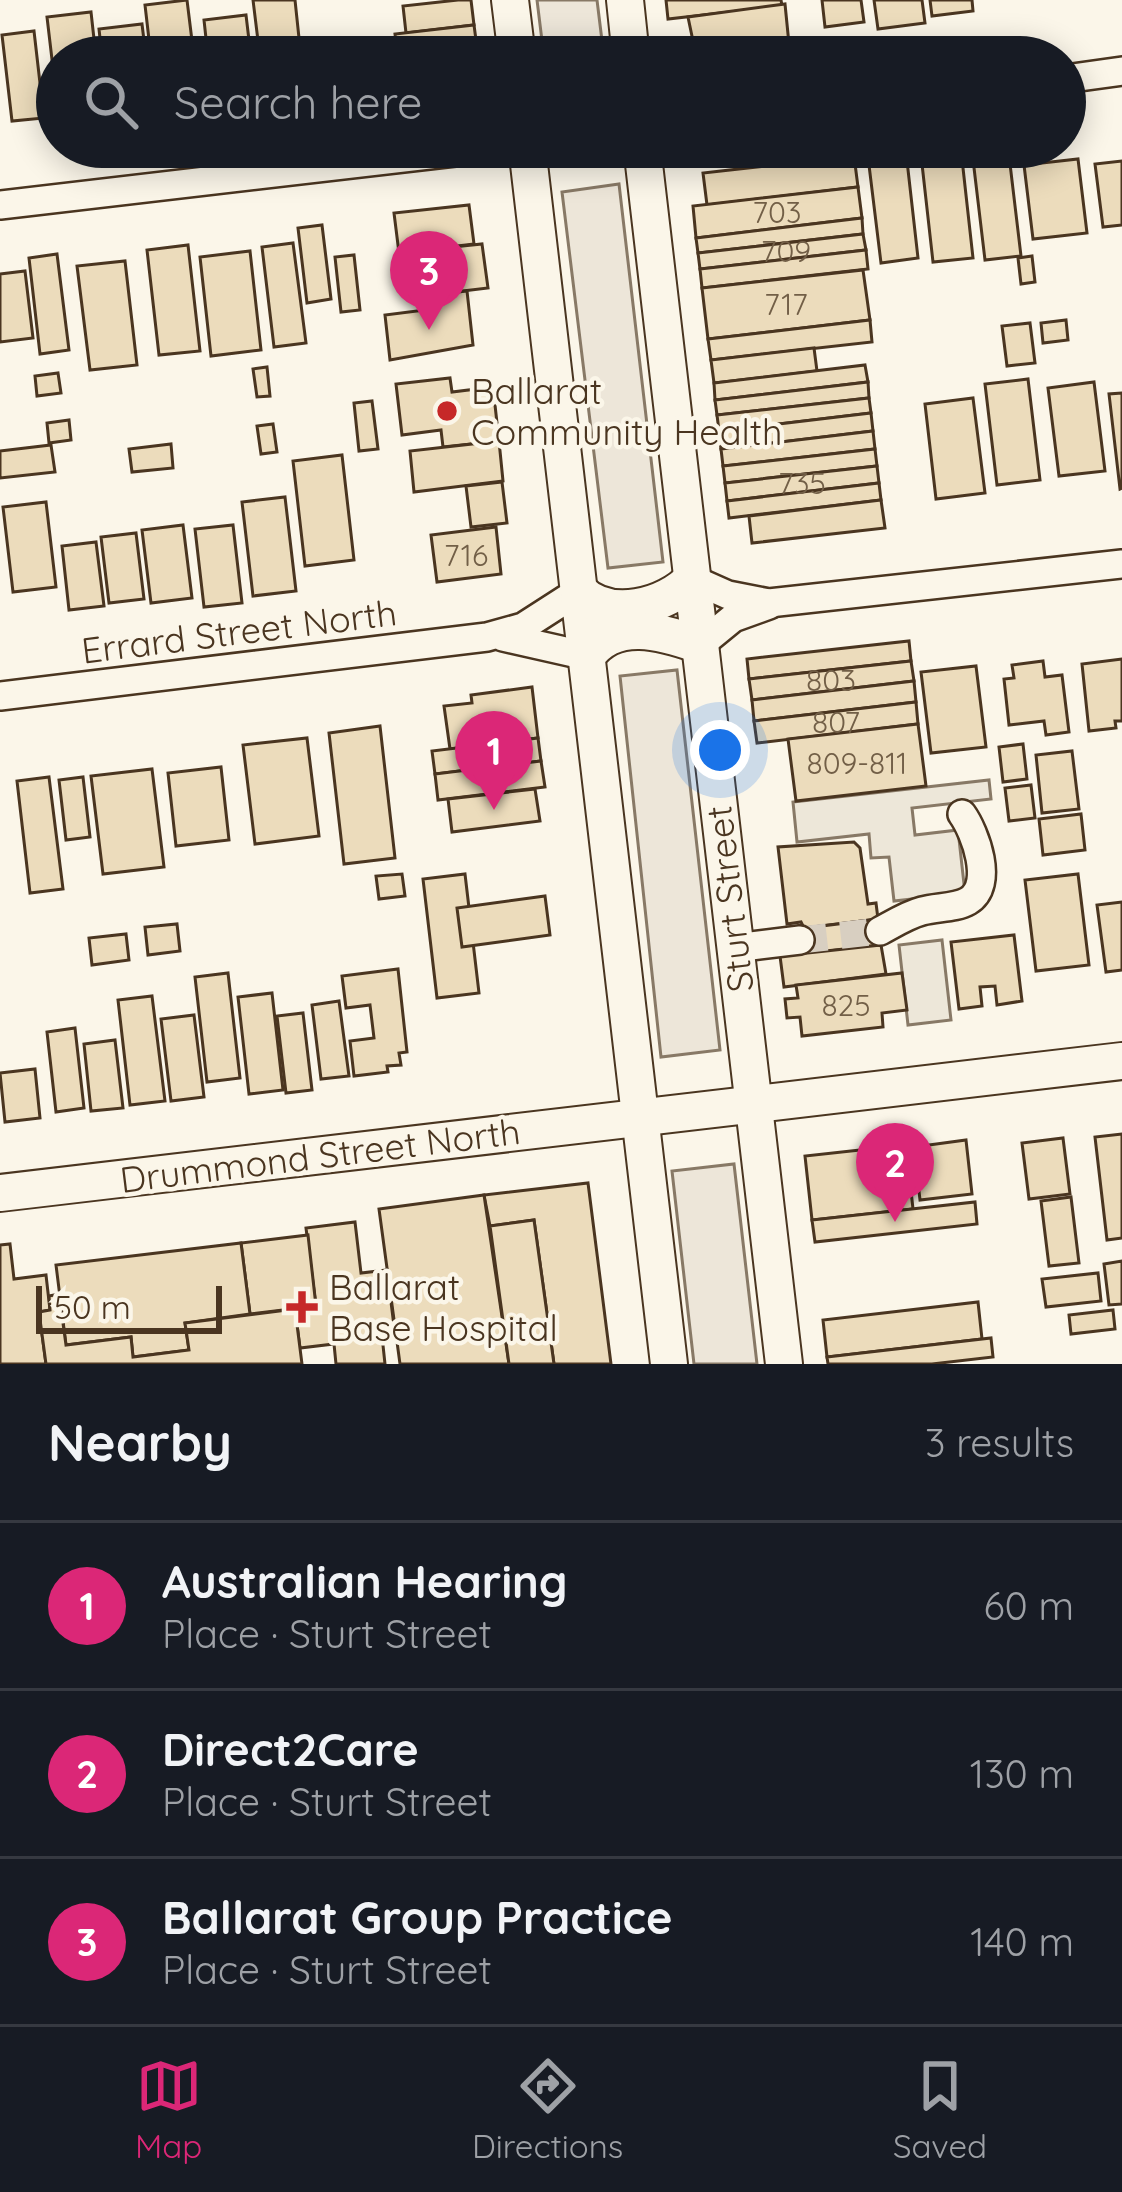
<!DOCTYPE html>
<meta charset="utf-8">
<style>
:root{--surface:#171b24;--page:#20242c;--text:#f1f3f6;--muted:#9ea1a6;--line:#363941;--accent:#db2777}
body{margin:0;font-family:Quicksand,sans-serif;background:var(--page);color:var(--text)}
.scale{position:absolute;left:36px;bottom:30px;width:186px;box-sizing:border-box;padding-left:12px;border:6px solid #4a3520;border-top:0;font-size:33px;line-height:42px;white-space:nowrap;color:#4a3520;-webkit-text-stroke:9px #fbf6e9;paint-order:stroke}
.you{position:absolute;left:720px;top:750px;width:42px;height:42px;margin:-30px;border:9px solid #fff;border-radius:50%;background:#1a73e8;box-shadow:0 0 0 18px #1a73e833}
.badge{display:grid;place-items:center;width:78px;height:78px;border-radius:50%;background:var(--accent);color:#fff;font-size:39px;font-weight:700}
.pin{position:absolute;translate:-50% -99px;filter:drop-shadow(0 3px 6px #0008)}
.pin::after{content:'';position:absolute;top:63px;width:42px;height:36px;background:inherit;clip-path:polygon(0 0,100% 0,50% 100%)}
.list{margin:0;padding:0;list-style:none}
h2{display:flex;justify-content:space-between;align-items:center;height:156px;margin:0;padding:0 48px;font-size:51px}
h2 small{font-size:39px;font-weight:400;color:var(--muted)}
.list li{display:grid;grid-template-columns:78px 1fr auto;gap:36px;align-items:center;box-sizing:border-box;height:168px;padding:0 48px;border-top:3px solid var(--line)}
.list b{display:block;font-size:45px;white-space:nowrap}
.list p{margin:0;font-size:39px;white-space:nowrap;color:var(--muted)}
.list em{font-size:39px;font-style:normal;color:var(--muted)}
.icon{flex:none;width:66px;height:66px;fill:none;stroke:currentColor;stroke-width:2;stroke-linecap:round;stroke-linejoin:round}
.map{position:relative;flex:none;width:1122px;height:1364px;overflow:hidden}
.search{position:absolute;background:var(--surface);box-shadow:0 6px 30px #0003;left:36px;right:36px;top:36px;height:132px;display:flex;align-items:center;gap:30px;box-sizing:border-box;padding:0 42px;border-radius:66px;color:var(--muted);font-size:45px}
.sheet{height:660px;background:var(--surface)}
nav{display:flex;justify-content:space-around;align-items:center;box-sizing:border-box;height:168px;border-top:3px solid var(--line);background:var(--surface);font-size:33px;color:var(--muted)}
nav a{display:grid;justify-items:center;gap:6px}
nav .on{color:var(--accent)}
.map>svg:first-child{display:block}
</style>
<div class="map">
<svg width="1122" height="1364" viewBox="0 0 1122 1364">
<rect width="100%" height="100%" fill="#fbf6e9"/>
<g fill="#ede6d9" stroke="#887966" stroke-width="3">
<path d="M537,0H597L604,57H544Z"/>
<path d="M619,184L663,562L608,568L562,192Z"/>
<path d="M677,670L720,1050L661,1057L620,676Z"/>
<path d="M734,1164L757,1364H694L672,1171Z"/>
</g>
<g fill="#ede7d9" stroke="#887966" stroke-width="3">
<path d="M989,780L991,799L912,808L915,835L958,830L965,893L894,901L889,857L871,858L869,834L797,842L793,802Z"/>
<path d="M942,940L951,1020L908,1025L899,945Z"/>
</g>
<g fill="#ecdcbc" stroke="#4a3520" stroke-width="3">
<path d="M187,0L194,57H151L145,5Z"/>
<path d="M253,0H295L301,57H260Z"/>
<path d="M458,0H471L474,25L406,33L403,6Z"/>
<path d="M666,0H781L782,6L668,19Z"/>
<path d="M822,0H861L864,22L825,27Z"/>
<path d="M874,0H922L925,23L878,29Z"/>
<path d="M930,0H972L973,11L932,16Z"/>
<path d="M785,4L790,54L710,57L693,41L688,17Z"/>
<path d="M91,12L96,57H57V102L47,17Z"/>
<path d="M246,15L251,57H208L204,20Z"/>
<path d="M142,24L146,57H102L99,29Z"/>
<path d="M474,25L476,40L397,49L395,34Z"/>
<path d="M34,31L44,118L12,121L2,35Z"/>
<path d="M476,40L478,57H398L397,49Z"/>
<path d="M1008,147L1021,256L985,260L972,151Z"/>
<path d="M906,152L918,258L881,263L868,157Z"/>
<path d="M854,156L858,187L707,205L703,173Z"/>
<path d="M962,159L973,258L933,262L922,164Z"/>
<path d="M1078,159L1087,233L1033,239L1024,165Z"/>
<path d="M1122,161V225L1103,227L1095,164Z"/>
<path d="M858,187L862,218L696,238L693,206Z"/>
<path d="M469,205L474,244L399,253L394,213Z"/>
<path d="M862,218L863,234L698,253L696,238Z"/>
<path d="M322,225L331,299L307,303L298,228Z"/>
<path d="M863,234L866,250L700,269L698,253Z"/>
<path d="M293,243L306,343L274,347L262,247Z"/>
<path d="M482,244L488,288L429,295L424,250Z"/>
<path d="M188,245L200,351L159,355L147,250Z"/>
<path d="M866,250L868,269L702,288L700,269Z"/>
<path d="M250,251L261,350L211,356L200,257Z"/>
<path d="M57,254L69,350L40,354L29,258Z"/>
<path d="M354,255L360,310L341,312L335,257Z"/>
<path d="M1032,256L1035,282L1021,284L1018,258Z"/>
<path d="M125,261L137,365L90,370L77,266Z"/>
<path d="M863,270L870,320L708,339L702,288Z"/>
<path d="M25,271L33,338L0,342V274Z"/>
<path d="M467,291L473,345L390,360L385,315L433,309L432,295Z"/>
<path d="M870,320L872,342L711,360L708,339Z"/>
<path d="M1066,320L1068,340L1043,343L1041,323Z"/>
<path d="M1030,323L1035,363L1007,366L1002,326Z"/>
<path d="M814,348L817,371L714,383L711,360Z"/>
<path d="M865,365L868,382L715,400L714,383Z"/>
<path d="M267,367L270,396L257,397L253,369Z"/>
<path d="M58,373L61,393L37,396L35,376Z"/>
<path d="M450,378L452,392L493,387L499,441L443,447L441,430L402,435L396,384Z"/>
<path d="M1028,379L1040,480L997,485L985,384Z"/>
<path d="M868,382L869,398L717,415L715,400Z"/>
<path d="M1094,382L1105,471L1059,476L1048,388Z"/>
<path d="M1122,393V488L1120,489L1109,394Z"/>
<path d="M869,398L871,413L719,431L717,415Z"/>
<path d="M973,398L985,493L936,499L925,404Z"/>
<path d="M372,401L378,449L359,451L354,403Z"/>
<path d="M871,413L873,431L721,449L719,431Z"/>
<path d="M69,420L71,440L49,443L47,423Z"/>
<path d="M273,424L277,452L261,454L257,426Z"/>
<path d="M873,431L875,449L723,466L721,449Z"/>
<path d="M499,441L503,481L414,492L410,451Z"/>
<path d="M171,444L173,468L132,472L129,449Z"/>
<path d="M51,445L55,472L0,478V451Z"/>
<path d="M875,449L877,466L725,483L723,466Z"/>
<path d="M342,455L354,560L305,566L293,461Z"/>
<path d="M877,466L879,483L727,501L725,483Z"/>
<path d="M502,482L507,523L471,527L466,486Z"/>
<path d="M879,483L881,500L729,518L727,501Z"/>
<path d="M285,497L296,591L253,596L242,502Z"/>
<path d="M881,500L885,528L752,543L749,516Z"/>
<path d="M46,502L56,587L13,592L3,507Z"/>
<path d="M183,525L192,598L151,603L142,530Z"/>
<path d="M233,525L242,603L204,607L195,529Z"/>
<path d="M496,527L501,574L437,582L431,535Z"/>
<path d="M136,533L144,599L109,603L101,537Z"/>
<path d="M96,542L104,606L69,610L62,546Z"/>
<path d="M909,641L911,661L749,679L747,659Z"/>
<path d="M1122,659V721H1115L1116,728L1089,731L1082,664Z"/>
<path d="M911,661L914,681L752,700L749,679Z"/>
<path d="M1043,661L1045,677L1062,675L1069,732L1046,735L1044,721L1009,725L1004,679L1014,678L1012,665Z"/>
<path d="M976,666L986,747L931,753L921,672Z"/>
<path d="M914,681L916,702L754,721L752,700Z"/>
<path d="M532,687L538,738L450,749L444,706L472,703L471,695Z"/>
<path d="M916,702L918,724L757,743L754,721Z"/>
<path d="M918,724L926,786L796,801L788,739Z"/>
<path d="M380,726L395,858L344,864L329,733Z"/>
<path d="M307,738L319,836L255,844L243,745Z"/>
<path d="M538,738L541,761L435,774L432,751Z"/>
<path d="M1023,744L1027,779L1003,782L999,747Z"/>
<path d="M1072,751L1079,809L1042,813L1036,755Z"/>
<path d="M541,761L545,787L438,800L435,774Z"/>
<path d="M221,767L229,840L176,846L168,773Z"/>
<path d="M152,769L164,867L103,874L91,776Z"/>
<path d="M49,777L63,889L30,893L17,781Z"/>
<path d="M83,777L90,837L66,840L59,780Z"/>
<path d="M1031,785L1035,818L1009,821L1005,788Z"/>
<path d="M535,789L540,821L452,832L448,799Z"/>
<path d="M1081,814L1085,850L1043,855L1039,819Z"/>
<path d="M854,842L860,848L868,904L876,903L878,919L804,928L801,922L787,924L778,847Z"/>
<path d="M402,874L405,896L379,899L376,876Z"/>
<path d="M465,874L479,993L437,998L423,879Z"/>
<path d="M1078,874L1089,965L1036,971L1025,880Z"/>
<path d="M545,896L550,935L462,947L457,908Z"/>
<path d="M1122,902V970L1106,972L1097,905Z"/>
<path d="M878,919L881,945L802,954L798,929Z"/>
<path d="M177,924L180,951L148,955L145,927Z"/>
<path d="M126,934L129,960L92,965L89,938Z"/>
<path d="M1014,935L1022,1001L997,1005L995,986L980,987L982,1006L959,1009L951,942Z"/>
<path d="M881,945L886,974L784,987L780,956Z"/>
<path d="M398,969L407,1052L399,1053L401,1065L387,1066L388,1072L354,1076L350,1041L374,1038L370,1005L346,1008L342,976Z"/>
<path d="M228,973L240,1078L207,1082L195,977Z"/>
<path d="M902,973L907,1010L882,1013L883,1027L802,1036L800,1017L787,1018L785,999L798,998L796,985Z"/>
<path d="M272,993L283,1090L249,1094L238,997Z"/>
<path d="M152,996L165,1101L130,1105L118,1000Z"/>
<path d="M339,1001L349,1076L321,1079L312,1005Z"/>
<path d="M303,1013L312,1090L286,1093L277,1016Z"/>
<path d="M194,1015L204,1097L171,1101L161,1019Z"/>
<path d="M75,1028L84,1108L56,1112L47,1032Z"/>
<path d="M115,1040L123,1108L91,1111L84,1044Z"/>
<path d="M35,1069L40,1118L5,1122L0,1073Z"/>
<path d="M1122,1134V1238L1107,1240L1095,1137Z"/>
<path d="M1063,1138L1070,1194L1029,1199L1022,1143Z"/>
<path d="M966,1140L972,1194L920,1200L914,1147Z"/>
<path d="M906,1145L913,1209L812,1220L805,1156Z"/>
<path d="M588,1183L611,1364H554L534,1220L490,1226L484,1195Z"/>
<path d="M484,1195L509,1364H400L379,1209Z"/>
<path d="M1071,1197L1079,1263L1049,1266L1041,1201Z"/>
<path d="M975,1202L977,1224L815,1242L812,1220Z"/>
<path d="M534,1220L554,1364H509L490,1226Z"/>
<path d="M355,1222L361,1273L387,1270L395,1334L382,1336L385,1364H336L334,1344L300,1348L295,1309L316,1306L306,1228Z"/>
<path d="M308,1235L316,1306L250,1314L241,1243Z"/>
<path d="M241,1243L250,1314L185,1323L189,1350L133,1357L131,1337L66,1345L56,1265Z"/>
<path d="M10,1244L14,1279L46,1275L50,1310L39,1312L46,1364H0V1245Z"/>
<path d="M1122,1261V1304L1109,1305L1104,1264Z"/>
<path d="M1098,1273L1101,1301L1046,1307L1042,1279Z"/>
<path d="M59,1294L66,1345L131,1337L133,1357L189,1350L185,1323L295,1309L302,1364H46L39,1312L50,1310L49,1296Z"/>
<path d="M978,1302L982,1339L827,1357L823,1320Z"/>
<path d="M1113,1310L1115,1329L1071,1334L1069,1315Z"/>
<path d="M991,1338L993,1357L932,1364H828L827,1357Z"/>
</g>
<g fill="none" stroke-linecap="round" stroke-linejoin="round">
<path stroke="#d8cfc1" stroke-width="27" stroke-dasharray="27 14" stroke-linecap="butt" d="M800,940L880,931"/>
<defs>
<g id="minor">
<path d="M1065,79L1122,71"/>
<path d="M0,205L498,147"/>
<path d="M692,579L728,595L769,603L1122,564"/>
<path d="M503,637L587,656"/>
<path d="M700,645L733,618L769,605"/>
<path d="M0,696L487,637L523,627L579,591"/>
<path d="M880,931C893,924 907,915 922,911C936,907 956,908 968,901C995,885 975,832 962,814"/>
<path d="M735,948L800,940"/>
</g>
<g id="major">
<path d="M510,0L517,57"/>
<path d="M625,0L631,57"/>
<path d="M527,147L669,1364"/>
<path d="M642,147L784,1364"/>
<path d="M579,591C609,622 666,607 692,579"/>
<path d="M587,656C614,617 663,632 700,645"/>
<path d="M0,1193L1122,1061"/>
</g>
</defs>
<use href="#minor" stroke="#4a3520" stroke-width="32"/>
<use href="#major" stroke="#4a3520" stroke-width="40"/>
<use href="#minor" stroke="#fbf6e9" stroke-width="27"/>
<use href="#major" stroke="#fbf6e9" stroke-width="36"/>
</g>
<g fill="#c62828" stroke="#fbf6e9" stroke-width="4.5">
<circle cx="447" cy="411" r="12"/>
<path d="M296 1289h12v12h12v12h-12v12h-12v-12h-12v-12h12z"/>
</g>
<g text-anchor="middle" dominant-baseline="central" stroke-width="9" stroke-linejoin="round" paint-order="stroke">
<g font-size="30" fill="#725f47">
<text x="777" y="212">703</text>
<text x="786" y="251">709</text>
<text x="786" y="304">717</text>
<text x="802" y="483">735</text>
<text x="466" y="555">716</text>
<text x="831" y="680">803</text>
<text x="836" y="722">807</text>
<text x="857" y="763">809-811</text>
<text x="846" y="1005">825</text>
</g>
<g font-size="36" fill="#4a3520" stroke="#fbf6e9" text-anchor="start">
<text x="471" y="390">Ballarat<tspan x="471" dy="41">Community Health</tspan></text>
<text x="329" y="1286">Ballarat<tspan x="329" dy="41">Base Hospital</tspan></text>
</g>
<g font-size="36" fill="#4a3520" stroke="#fbf6e9">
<text transform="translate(239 631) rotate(-7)">Errard Street North</text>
<text transform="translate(729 899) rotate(-97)">Sturt Street</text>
<text transform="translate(320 1155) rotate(-7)">Drummond Street North</text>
</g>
</g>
</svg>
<div class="scale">50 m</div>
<div class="you"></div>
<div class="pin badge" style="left:494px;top:810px">1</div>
<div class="pin badge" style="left:895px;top:1222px">2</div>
<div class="pin badge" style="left:429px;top:330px">3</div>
<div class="search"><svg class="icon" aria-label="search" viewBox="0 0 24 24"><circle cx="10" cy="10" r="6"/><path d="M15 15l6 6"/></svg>Search here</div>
</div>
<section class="sheet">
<h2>Nearby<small>3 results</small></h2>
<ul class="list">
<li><span class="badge">1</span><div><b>Australian Hearing</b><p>Place · Sturt Street</p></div><em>60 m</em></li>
<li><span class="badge">2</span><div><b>Direct2Care</b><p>Place · Sturt Street</p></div><em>130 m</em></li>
<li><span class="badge">3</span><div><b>Ballarat Group Practice</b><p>Place · Sturt Street</p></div><em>140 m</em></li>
</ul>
</section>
<nav>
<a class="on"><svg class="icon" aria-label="map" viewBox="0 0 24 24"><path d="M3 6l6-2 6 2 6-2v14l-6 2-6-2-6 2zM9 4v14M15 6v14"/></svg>Map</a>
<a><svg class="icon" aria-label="directions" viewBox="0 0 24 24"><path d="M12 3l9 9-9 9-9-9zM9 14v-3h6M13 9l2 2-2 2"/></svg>Directions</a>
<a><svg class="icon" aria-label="saved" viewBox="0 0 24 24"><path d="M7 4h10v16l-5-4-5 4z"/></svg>Saved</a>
</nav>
